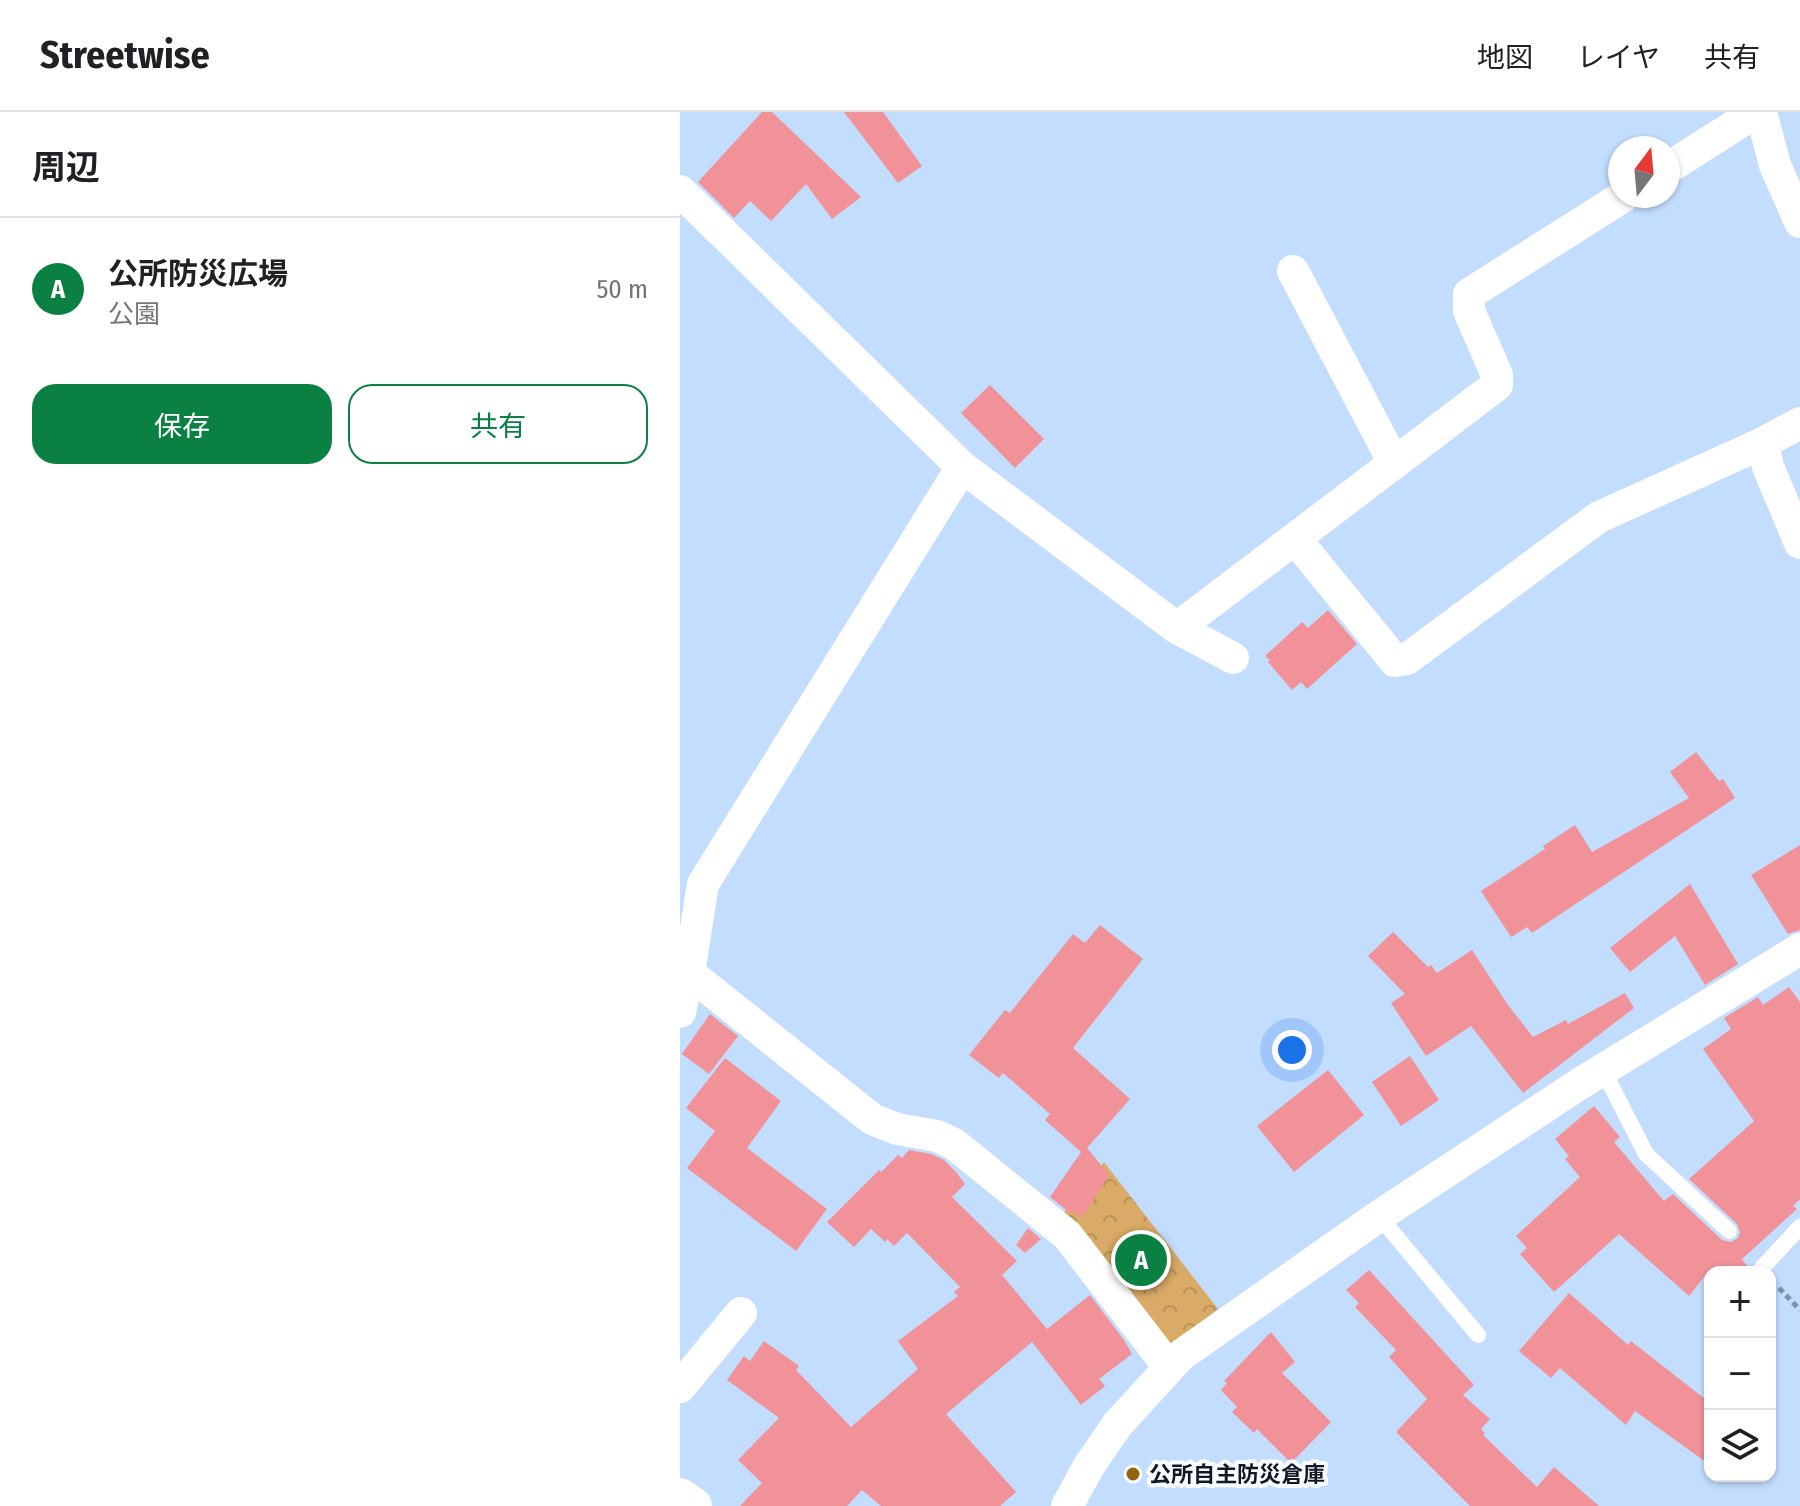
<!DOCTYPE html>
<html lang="ja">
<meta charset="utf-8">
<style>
:root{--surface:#fff;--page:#f6f6f6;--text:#202124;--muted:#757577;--line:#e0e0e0;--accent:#0b8043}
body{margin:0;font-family:"Fira Sans Condensed","Noto Sans JP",sans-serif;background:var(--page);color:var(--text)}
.controls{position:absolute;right:24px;bottom:24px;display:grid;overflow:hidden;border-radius:16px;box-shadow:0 2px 6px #0004}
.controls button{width:72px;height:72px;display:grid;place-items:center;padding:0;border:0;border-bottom:2px solid var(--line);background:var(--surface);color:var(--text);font:40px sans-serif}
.compass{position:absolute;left:928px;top:24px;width:72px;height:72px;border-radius:50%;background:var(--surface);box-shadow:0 2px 6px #0004;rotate:16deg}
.you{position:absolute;left:612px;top:938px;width:28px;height:28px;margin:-20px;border:6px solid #fff;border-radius:50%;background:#1a73e8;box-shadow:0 0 0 12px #1a73e833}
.badge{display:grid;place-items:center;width:52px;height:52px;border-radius:50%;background:var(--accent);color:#fff;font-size:26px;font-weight:700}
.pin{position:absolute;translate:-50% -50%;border:4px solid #fff;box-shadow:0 2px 8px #0006}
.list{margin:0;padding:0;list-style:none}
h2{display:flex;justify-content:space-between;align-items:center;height:104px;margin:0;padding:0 32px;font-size:34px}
h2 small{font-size:26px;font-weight:400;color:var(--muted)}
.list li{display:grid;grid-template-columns:52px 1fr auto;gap:24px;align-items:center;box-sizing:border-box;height:144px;padding:0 32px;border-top:2px solid var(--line)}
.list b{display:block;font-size:30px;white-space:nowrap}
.list p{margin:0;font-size:26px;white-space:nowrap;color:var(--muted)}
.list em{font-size:26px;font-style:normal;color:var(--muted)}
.actions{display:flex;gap:16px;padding:24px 32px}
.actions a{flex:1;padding:18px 0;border:2px solid var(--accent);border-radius:24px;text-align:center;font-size:28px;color:var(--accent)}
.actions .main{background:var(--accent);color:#fff}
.icon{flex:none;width:44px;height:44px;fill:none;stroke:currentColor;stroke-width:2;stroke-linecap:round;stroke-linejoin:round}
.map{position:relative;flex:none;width:1120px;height:1394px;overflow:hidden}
header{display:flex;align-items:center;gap:48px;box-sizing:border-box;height:112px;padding:0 40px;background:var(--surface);border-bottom:2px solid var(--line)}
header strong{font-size:38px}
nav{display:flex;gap:44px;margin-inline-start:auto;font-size:28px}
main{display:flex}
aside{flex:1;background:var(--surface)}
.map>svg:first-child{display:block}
</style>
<header>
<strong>Streetwise</strong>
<nav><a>地図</a><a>レイヤ</a><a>共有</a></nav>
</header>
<main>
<aside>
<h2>周辺<small></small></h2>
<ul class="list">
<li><span class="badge">A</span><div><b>公所防災広場</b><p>公園</p></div><em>50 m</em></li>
</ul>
<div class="actions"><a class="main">保存</a><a>共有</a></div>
</aside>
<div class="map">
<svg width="1120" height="1394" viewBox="0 0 1120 1394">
<defs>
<pattern id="park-crowns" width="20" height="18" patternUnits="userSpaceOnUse" patternTransform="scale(2)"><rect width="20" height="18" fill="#daab66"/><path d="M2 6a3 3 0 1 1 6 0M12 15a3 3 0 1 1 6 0" fill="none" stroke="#ba9258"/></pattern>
</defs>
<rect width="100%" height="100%" fill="#c3ddff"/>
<path fill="url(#park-crowns)" d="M424,1050L538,1197L494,1232L485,1229L382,1103Z"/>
<g fill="#f19198">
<path d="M82,0H92L181,85L152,107L126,72L91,109L70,89L54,106L18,70Z"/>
<path d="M164,0H203L242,54L218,71Z"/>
<path d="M310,273L364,327L335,356L281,301Z"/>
<path d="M648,498L677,532L627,577L621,570L612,578L588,550L590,548L585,544L622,510L628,516Z"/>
<path d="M1016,640L1039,669L1043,667L1055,686L852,821L847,815L831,825L801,779L865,737L863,734L895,713L912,740L1009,686L990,660Z"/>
<path d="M1120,733V818L1108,822L1071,763Z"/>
<path d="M1010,772L1058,852L1025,873L995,824L950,860L930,836Z"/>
<path d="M420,813L463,847L393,936L450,987L407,1036L429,1063L402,1105L393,1099L390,1101L370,1085L401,1040L365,1008L370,1002L323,961L319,966L289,943L325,898L330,901L393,822L405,831Z"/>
<path d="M713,820L748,855L751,853L757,861L792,838L828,893L853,925L886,908L888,912L945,881L954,896L843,981L791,914L746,944L711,891L725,882L688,844Z"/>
<path d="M1109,875L1120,890V1087L1113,1094L1117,1097L1062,1147L1071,1160H1028L1009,1184L939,1122L874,1180L840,1142L847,1136L836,1124L900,1065L885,1047L889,1044L875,1027L914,994L940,1025L934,1030L984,1089L993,1082L1042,1128L1051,1130L1058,1126L1060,1121L1057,1112L1009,1067L1074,1009L1023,937L1051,917L1044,906L1078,885L1083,893Z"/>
<path d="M30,902L58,924L29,962L2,942Z"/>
<path d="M730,944L759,988L721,1014L692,970Z"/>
<path d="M45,946L101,989L67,1036L147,1097L116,1139L7,1056L35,1019L6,996Z"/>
<path d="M648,958L684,1003L614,1060L577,1014Z"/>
<path d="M229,1038L251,1042L264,1048L276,1060L285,1072L272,1085L337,1149L322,1163L367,1217L410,1183L444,1228L452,1242L419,1267L425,1274L401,1293L352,1230L266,1302L336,1380L320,1394H201L182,1378L167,1394H60L82,1371L58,1348L99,1306L47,1268L64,1244L70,1249L84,1229L119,1254L116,1258L171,1315L238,1257L218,1229L278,1184L274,1180L280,1175L227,1121L214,1134L207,1127L205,1130L191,1117L174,1135L147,1110L199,1058L201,1060L218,1043L222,1046Z"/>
<path d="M348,1116L361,1127L345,1141L336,1133Z"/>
<path d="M689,1158L794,1273L783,1283L810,1307L801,1317L805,1321L803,1323L857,1375L874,1355L919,1394H790L716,1320L747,1287L709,1245L716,1238L675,1195L679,1191L666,1178Z"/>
<path d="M889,1181L948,1233L951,1229L1030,1291V1353L955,1299L946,1313L880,1256L871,1266L839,1239Z"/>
<path d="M591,1220L615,1250L602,1261L651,1310L611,1351L577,1317L574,1321L552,1300L557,1295L541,1278L547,1271L544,1269Z"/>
</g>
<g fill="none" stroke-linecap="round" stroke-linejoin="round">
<path stroke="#7f92ac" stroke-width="5" stroke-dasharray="6 4" stroke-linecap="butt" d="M1099,1176L1120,1198"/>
<g stroke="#fff" stroke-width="16">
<path d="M923,958L966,1042L1049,1119"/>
<path d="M699,1104L798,1223"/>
<path d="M1081,1157L1120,1115"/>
</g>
<g stroke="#fff" stroke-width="32">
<path d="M1081,0L1095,53L1120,110"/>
<path d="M988,56L1076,0"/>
<path d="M0,79L282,355L497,516L817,273V263L789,199V182L944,84"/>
<path d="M613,159L714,351"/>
<path d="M1083,331L1088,355L1120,431"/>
<path d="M616,428L715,549L727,547L919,405L1083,331L1120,311"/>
<path d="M497,516L553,546"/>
<path d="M9,861L192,1007L217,1017L257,1024L274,1032L387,1123L489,1255"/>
<path d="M0,900L9,861L23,772L282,355"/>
<path d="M0,1275L61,1201"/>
<path d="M387,1394L409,1354L437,1313L500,1244L699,1104L901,971L1120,837"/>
</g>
<path stroke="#fff" stroke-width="38" d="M0,1385L13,1394"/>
</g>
<circle fill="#926411" stroke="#f9fcff" stroke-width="3" cx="453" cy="1362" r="8"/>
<g text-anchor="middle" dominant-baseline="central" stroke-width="8" stroke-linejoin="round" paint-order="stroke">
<g font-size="22" font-weight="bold" fill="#0f1824" stroke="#f9fcff" text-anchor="start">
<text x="469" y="1362">公所自主防災倉庫</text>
</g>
</g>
</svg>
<div class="controls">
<button>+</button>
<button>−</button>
<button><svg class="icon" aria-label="layers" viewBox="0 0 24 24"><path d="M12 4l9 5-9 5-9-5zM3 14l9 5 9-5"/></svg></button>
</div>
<svg class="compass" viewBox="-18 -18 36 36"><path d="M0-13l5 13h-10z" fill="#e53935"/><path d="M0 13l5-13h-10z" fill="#757577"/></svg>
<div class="you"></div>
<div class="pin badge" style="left:461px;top:1148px">A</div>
</div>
</main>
